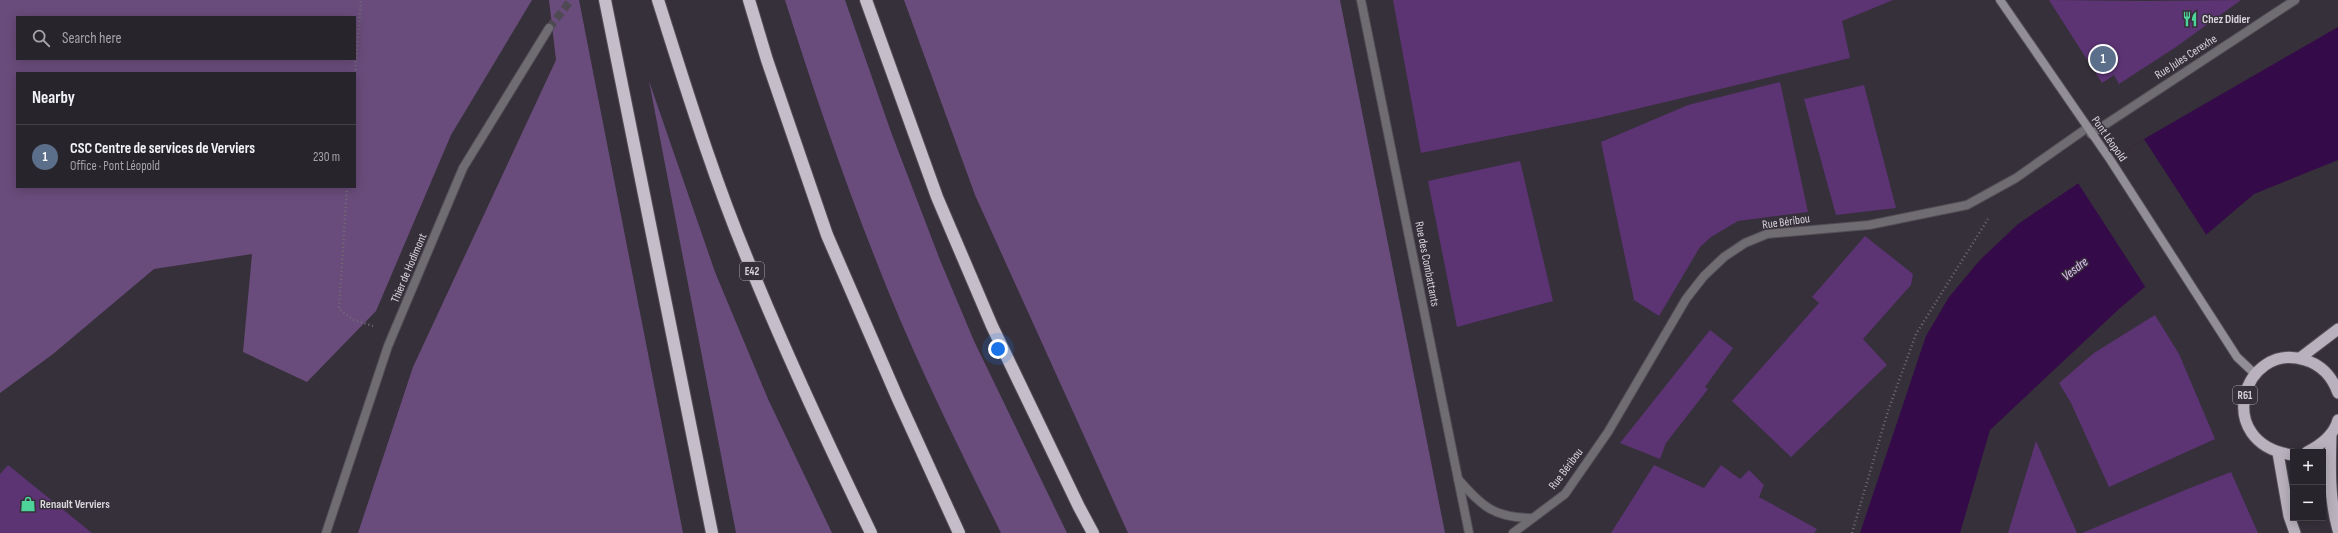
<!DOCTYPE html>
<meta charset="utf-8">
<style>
:root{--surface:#28242c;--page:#343038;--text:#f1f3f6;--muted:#a5a4a9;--line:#444148;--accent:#4dd39a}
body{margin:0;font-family:"Sofia Sans Condensed",sans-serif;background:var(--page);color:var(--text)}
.controls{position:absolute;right:12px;bottom:12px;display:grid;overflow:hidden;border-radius:0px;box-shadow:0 2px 10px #0003}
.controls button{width:36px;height:36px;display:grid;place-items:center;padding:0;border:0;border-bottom:1px solid var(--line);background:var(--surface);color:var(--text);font:20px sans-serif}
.you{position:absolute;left:998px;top:349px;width:14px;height:14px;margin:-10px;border:3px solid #fff;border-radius:50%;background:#1a73e8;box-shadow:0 0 0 6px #1a73e833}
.badge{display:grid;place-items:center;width:26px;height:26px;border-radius:50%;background:var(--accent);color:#fff;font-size:13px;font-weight:700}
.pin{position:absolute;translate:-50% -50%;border:2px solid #fff;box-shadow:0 1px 4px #0006}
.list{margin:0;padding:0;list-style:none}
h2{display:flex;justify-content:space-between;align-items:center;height:52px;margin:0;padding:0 16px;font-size:17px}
h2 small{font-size:13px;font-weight:400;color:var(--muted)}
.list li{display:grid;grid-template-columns:26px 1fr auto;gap:12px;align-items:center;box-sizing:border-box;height:64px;padding:0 16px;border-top:1px solid var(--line)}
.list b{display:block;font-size:15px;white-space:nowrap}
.list p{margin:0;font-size:13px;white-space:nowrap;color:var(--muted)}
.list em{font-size:13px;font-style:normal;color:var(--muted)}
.icon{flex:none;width:22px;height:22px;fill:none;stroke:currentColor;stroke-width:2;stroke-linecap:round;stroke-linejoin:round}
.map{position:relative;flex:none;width:2338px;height:533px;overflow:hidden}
.search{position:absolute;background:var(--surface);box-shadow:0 2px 10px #0003;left:16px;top:16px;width:340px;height:44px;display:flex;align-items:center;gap:10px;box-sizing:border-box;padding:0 14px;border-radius:0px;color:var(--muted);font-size:15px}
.panel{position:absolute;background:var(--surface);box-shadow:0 2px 10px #0003;left:16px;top:72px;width:340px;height:116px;border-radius:0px}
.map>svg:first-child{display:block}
</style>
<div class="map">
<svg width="2338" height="533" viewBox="0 0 2338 533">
<rect width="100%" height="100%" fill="#36303a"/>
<g fill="#694c7b" fill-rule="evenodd">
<path d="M0,0H532L451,135L376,311L307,382L243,352L252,254L154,269L53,354L0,393ZM17,17H355V59H17ZM17,73H355V187H17Z"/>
<path d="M549,0H579L683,533H358L413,367L556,60Z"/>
<path d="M785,0H845L891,132L940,260L974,341L1067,533H1001C962,454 922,374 889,293C850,197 816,99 785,0Z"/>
<path d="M904,0H1340L1445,533H1128L975,195Z"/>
<path d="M649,81L715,272L768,399L832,533H736Z"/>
</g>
<path fill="#350a49" d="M2338,27V160L2254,194L2119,309L1990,430L1960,533H1860L1926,336L1949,297L1980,260L2018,224L2144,139Z"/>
<path fill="#36303a" d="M2144,139L2207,236L2146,288L2078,183Z"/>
<g fill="#5c3373">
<path d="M1393,0H1893L1842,21L1850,58L1598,118L1421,153Z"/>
<path d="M2049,0L2146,1L2241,0L2176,47L2119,84L2114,75L2102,83Z"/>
<path d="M1780,82L1808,212L1738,221L1711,237L1700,247L1659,316L1634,300L1601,142L1688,105Z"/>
<path d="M1864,85L1896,208L1836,215L1804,99Z"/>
<path d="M1520,161L1553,301L1457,327L1428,181Z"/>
<path d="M1865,236L1913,274L1911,285L1863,339L1887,365L1791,457L1732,401L1819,303L1812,297Z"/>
<path d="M2155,315L2179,354L2215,439L2109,487L2071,403L2059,383L2094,353Z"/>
<path d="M1710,330L1733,348L1705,387L1708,389L1666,443L1660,459L1620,443Z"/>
<path d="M2036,441L2077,533H2008Z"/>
<path d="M8,465L92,533H0V474Z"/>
<path d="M1654,465L1704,488L1721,465L1740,479L1749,470L1764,485L1759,497L1817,529L1814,533H1611Z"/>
<path d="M2231,472L2258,533H2082L2190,488Z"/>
</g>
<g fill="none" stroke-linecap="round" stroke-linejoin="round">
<path stroke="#4e4952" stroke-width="8" stroke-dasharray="8 4" stroke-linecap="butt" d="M549,28L571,0"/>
<defs>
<path id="minor" d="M326,533L388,346L463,168L549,28"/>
<g id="tertiary">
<path d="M1361,0L1469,533"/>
<path d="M2091,134L2295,0"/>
<path d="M1458,479C1483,507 1494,518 1533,518"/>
<path d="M1513,533L1565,494L1608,432L1686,299L1704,276L1724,257L1745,243L1767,234L1869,225L1967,205L2016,178L2087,128"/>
</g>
<path id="secondary" d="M2000,0L2111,161L2237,357L2255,374"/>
<g id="trunk">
<path d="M2300,358L2338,329"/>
<path d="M2331,434C2330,467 2329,498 2338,530"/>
<path d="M2307,452C2321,445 2334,435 2338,420"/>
<path d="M2278,453L2289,516L2295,533"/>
<path d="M2293,455C2211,444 2243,340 2305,360C2322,365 2332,376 2338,393"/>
</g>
<g id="motorway">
<path d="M605,0L712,533"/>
<path d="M658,0C686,88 713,177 749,263C786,354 828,444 871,533"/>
<path d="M749,0L767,60L827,235L898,399L959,533"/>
<path d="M866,0L937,197L992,326L1079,507L1093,533"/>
</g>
</defs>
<use href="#minor" stroke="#534e57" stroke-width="10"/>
<use href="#tertiary" stroke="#534e57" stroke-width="10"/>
<use href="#secondary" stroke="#534e57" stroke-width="10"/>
<use href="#trunk" stroke="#534e57" stroke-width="13"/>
<use href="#motorway" stroke="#534e57" stroke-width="14"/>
<g stroke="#716c74" stroke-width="2.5" stroke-dasharray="1 3" stroke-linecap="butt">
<path d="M355,74L361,0"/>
<path d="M347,187L339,309L354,320L373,326"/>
<path d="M1852,533L1888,411L1916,334L1988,219"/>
</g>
<use href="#minor" stroke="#706d72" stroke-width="8"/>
<use href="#tertiary" stroke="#706d72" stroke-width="8"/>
<use href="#secondary" stroke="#928e96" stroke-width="8"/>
<use href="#trunk" stroke="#b9b2be" stroke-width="11"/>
<use href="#motorway" stroke="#c5beca" stroke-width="12"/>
</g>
<defs>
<symbol id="restaurant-bare" viewBox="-9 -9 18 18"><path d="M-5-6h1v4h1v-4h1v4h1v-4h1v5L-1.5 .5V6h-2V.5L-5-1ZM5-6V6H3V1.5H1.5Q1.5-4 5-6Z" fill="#4dd39a" stroke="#36303a" stroke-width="2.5" paint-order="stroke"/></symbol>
<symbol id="shop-bare" viewBox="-9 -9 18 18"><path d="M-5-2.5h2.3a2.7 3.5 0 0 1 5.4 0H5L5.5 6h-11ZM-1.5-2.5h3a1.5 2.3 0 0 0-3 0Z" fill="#4dd39a" stroke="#36303a" stroke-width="2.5" paint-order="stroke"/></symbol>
</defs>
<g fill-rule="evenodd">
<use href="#restaurant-bare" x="2179" y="8" width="22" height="22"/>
<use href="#shop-bare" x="17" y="493" width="22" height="22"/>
</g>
<g text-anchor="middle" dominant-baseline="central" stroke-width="3" stroke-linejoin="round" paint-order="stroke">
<g fill="#36303a" stroke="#a7a3aa" stroke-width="1">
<rect x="740" y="262" width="24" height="18" rx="3"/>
<rect x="2233" y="386" width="24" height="18" rx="3"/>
</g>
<g font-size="11" font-weight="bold" fill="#d8d4da">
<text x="752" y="271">E42</text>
<text x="2245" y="395">R61</text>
</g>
<g font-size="12" font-weight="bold" fill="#d8d4da" stroke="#36303a" text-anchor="start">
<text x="2202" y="19">Chez Didier</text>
<text x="40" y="504">Renault Verviers</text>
</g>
<g font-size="12" fill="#d8d4da" stroke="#36303a">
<text transform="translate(2186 57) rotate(-33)">Rue Jules Cerexhe</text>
<text transform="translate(2109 139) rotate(55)">Pont Léopold</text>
<text transform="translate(1786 222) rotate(-8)">Rue Béribou</text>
<text transform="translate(1427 264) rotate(79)">Rue des Combattants</text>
<text transform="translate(409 268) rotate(-67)">Thier de Hodimont</text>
<text transform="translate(1566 469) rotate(-53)">Rue Béribou</text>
</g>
<g font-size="13" font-style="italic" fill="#e7c5fe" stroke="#36303a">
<text transform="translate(2075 269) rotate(-38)">Vesdre</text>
</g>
</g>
</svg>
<div class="controls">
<button>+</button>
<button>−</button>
</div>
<div class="you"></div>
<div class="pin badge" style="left:2103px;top:59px;background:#5c6f8a">1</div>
<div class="search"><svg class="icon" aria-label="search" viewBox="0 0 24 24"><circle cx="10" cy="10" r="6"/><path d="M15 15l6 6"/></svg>Search here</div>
<section class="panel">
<h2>Nearby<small></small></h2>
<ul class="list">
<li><span class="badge" style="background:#5c6f8a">1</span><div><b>CSC Centre de services de Verviers</b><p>Office · Pont Léopold</p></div><em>230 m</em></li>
</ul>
</section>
</div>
